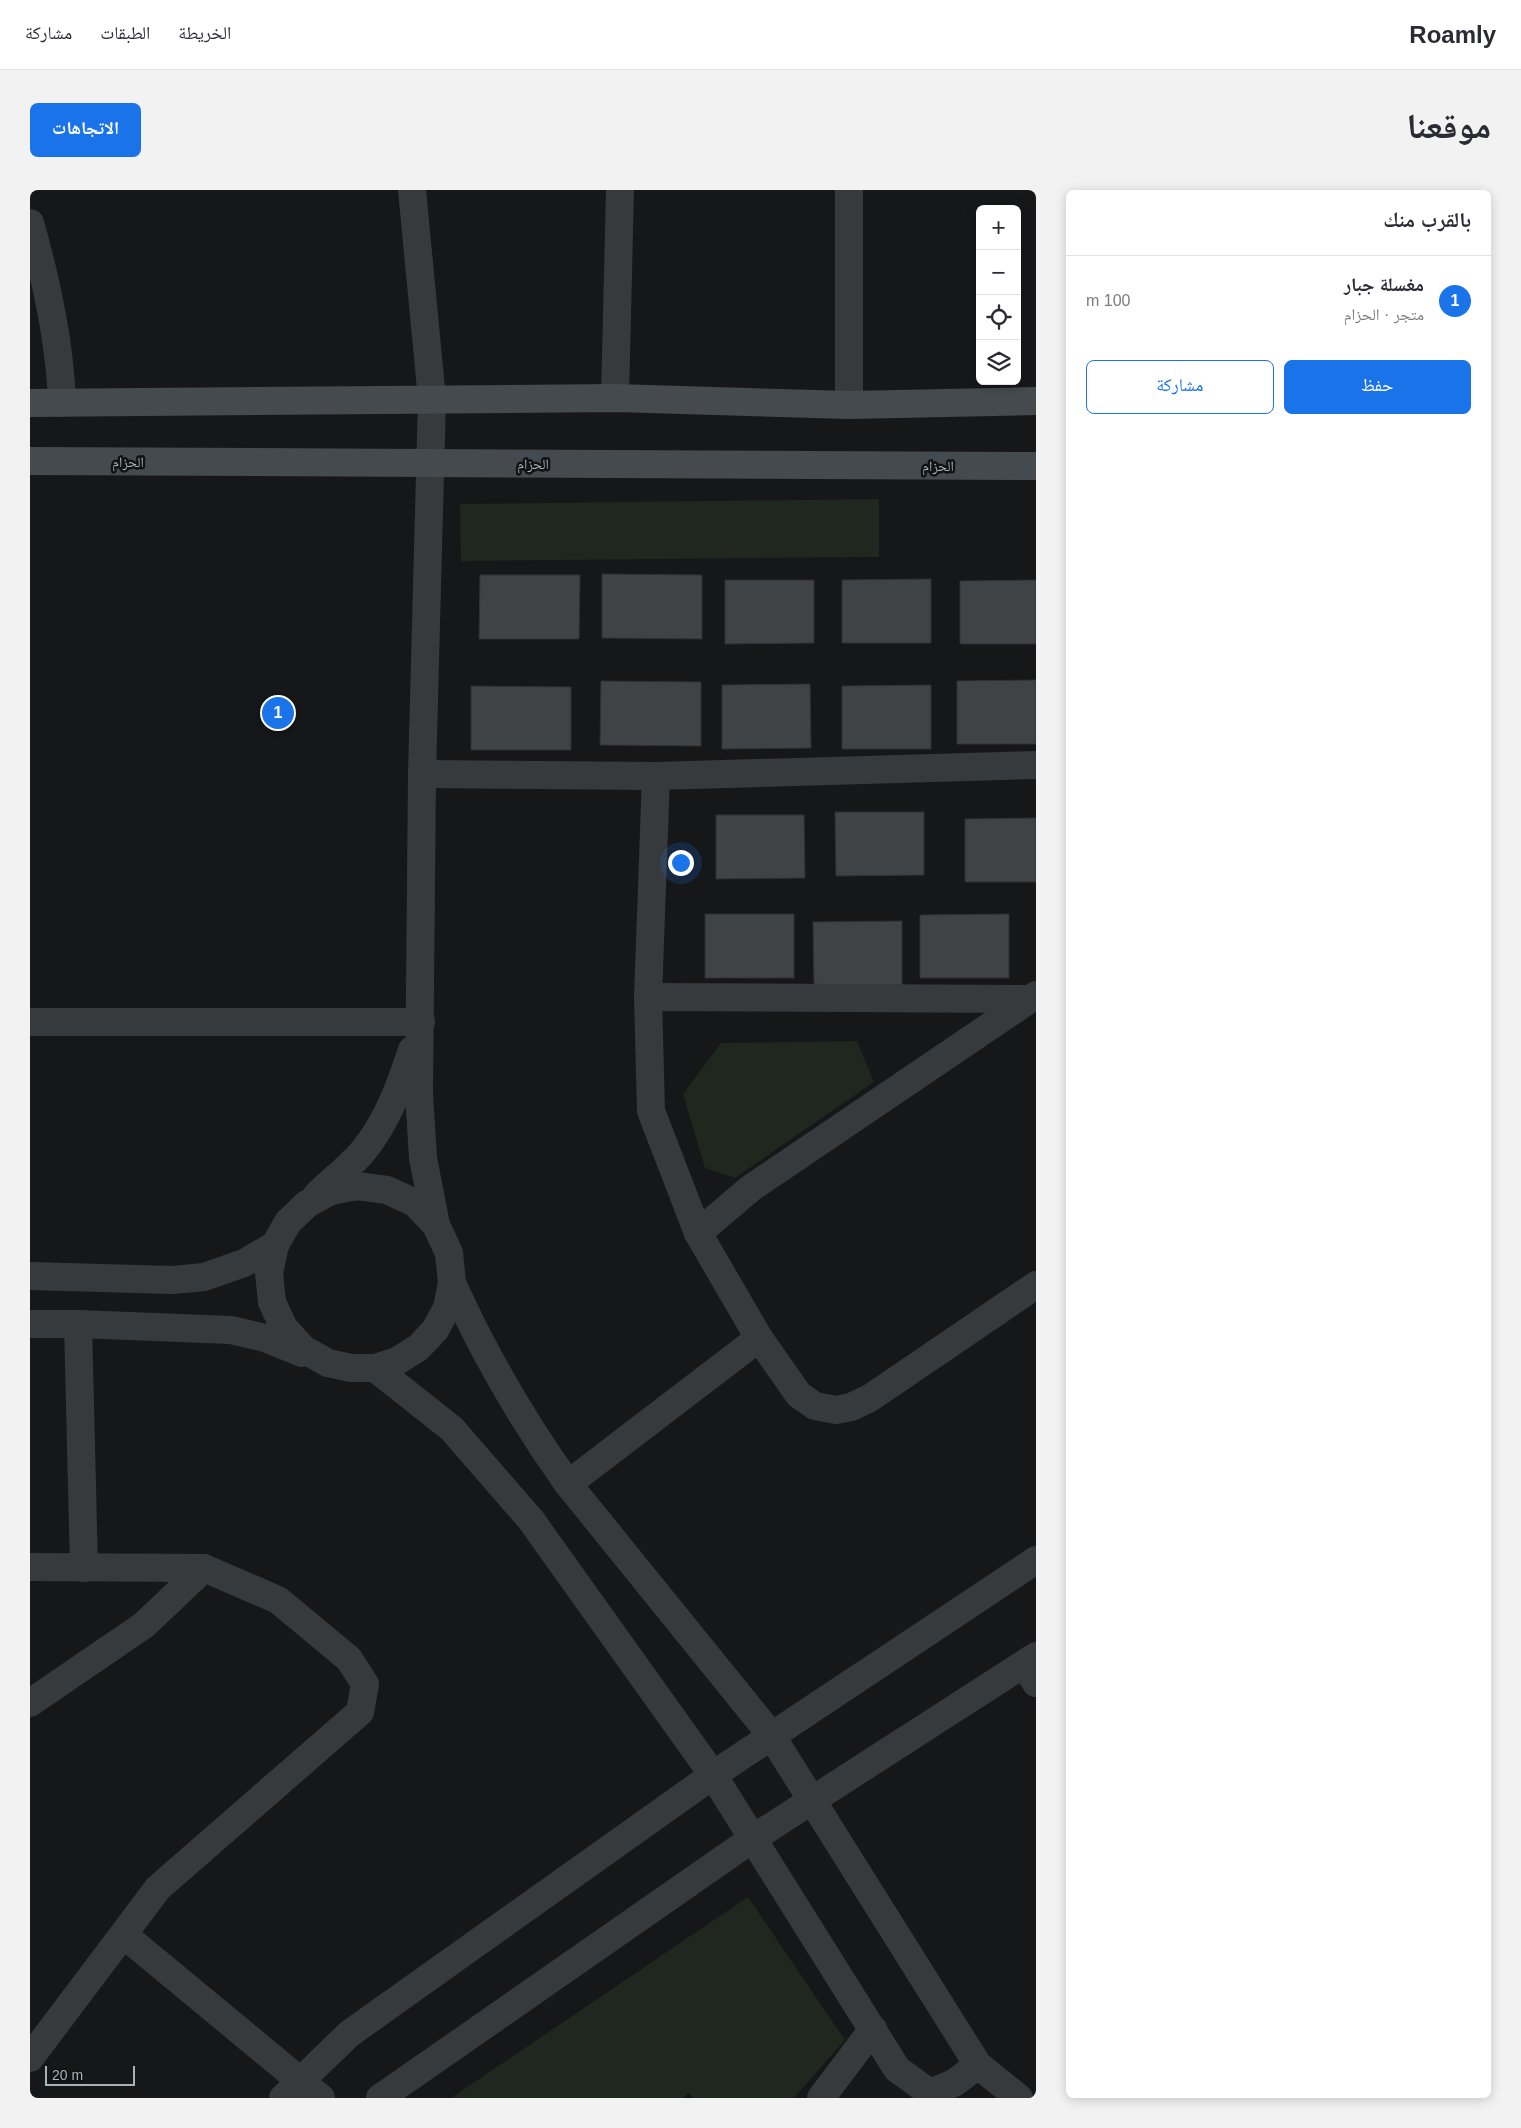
<!DOCTYPE html>
<html lang="ar">
<meta charset="utf-8">
<style>
:root{--surface:#fff;--page:#f2f2f3;--text:#2b2b33;--muted:#7c7c81;--line:#e1e1e2;--accent:#1a73e8}
body{margin:0;font-family:Helvetica,"Noto Naskh Arabic",sans-serif;background:var(--page);color:var(--text);direction:rtl}
.controls{position:absolute;right:15px;top:15px;display:grid;overflow:hidden;border-radius:8px;box-shadow:0 2px 12px #0003}
.controls button{width:45px;height:45px;display:grid;place-items:center;padding:0;border:0;border-bottom:1px solid var(--line);background:var(--surface);color:var(--text);font:25px sans-serif}
.scale{position:absolute;left:15px;bottom:12px;width:90px;box-sizing:border-box;padding-left:5px;border:2px solid #a7b3b9;border-top:0;font-size:14px;line-height:18px;white-space:nowrap;color:#a7b3b9;-webkit-text-stroke:4px #111213;paint-order:stroke}
.you{position:absolute;left:650px;top:672px;width:18px;height:18px;margin:-12px;border:4px solid #fff;border-radius:50%;background:#1a73e8;box-shadow:0 0 0 8px #1a73e833}
.badge{display:grid;place-items:center;width:32px;height:32px;border-radius:50%;background:var(--accent);color:#fff;font-size:16px;font-weight:700}
.pin{position:absolute;translate:-50% -50%;border:2px solid #fff;box-shadow:0 1px 5px #0006}
.list{margin:0;padding:0;list-style:none}
h2{display:flex;justify-content:space-between;align-items:center;height:65px;margin:0;padding:0 20px;font-size:21px}
h2 small{font-size:16px;font-weight:400;color:var(--muted)}
.list li{display:grid;grid-template-columns:32px 1fr auto;gap:15px;align-items:center;box-sizing:border-box;height:90px;padding:0 20px;border-top:1px solid var(--line)}
.list b{display:block;font-size:19px;white-space:nowrap}
.list p{margin:0;font-size:16px;white-space:nowrap;color:var(--muted)}
.list em{font-size:16px;font-style:normal;color:var(--muted)}
.actions{display:flex;gap:10px;padding:15px 20px}
.actions a{flex:1;padding:11px 0;border:1px solid var(--accent);border-radius:8px;text-align:center;font-size:18px;color:var(--accent)}
.actions .main{background:var(--accent);color:#fff}
.icon{flex:none;width:28px;height:28px;fill:none;stroke:currentColor;stroke-width:2;stroke-linecap:round;stroke-linejoin:round}
.map{position:relative;flex:none;width:1006px;height:1908px;overflow:hidden;direction:ltr;border-radius:8px}
header{display:flex;align-items:center;gap:30px;box-sizing:border-box;height:70px;padding:0 25px;background:var(--surface);border-bottom:1px solid var(--line)}
header strong{font-size:24px}
nav{display:flex;gap:28px;margin-inline-start:auto;font-size:18px}
.intro{display:flex;align-items:center;justify-content:space-between;box-sizing:border-box;height:120px;padding:0 30px}
h1{margin:0;font-size:35px}
.button{padding:12px 22px;border-radius:8px;background:var(--accent);color:#fff;font-size:18px;font-weight:700}
main{display:flex;gap:30px;padding:0 30px}
aside{flex:1;background:var(--surface);border-radius:8px;box-shadow:0 2px 12px #0003}
.map>svg:first-child{display:block}
</style>
<header>
<strong>Roamly</strong>
<nav><a>الخريطة</a><a>الطبقات</a><a>مشاركة</a></nav>
</header>
<div class="intro"><h1>موقعنا</h1><a class="button">الاتجاهات</a></div>
<main>
<aside>
<h2>بالقرب منك<small></small></h2>
<ul class="list">
<li><span class="badge">1</span><div><b>مغسلة جبار</b><p>متجر · الحزام</p></div><em>100 m</em></li>
</ul>
<div class="actions"><a class="main">حفظ</a><a>مشاركة</a></div>
</aside>
<div class="map">
<svg width="1006" height="1908" viewBox="0 0 1006 1908">
<rect width="100%" height="100%" fill="#161718"/>
<g fill="#1f271e">
<path d="M849,309V367L431,371L430,314Z"/>
<path d="M827,851L844,892L705,988L675,978L653,904L691,853Z"/>
<path d="M718,1707L815,1850L764,1908H663L659,1903L653,1908H421Z"/>
</g>
<g fill="#404345" stroke="#303134">
<path d="M572,384L672,385V449L572,448Z"/>
<path d="M450,385H550L549,449H449Z"/>
<path d="M901,389V453H812V390Z"/>
<path d="M695,390H784V453L695,454Z"/>
<path d="M1006,390V454H930V391Z"/>
<path d="M1006,490V554H927V491Z"/>
<path d="M571,491L671,492V556L570,555Z"/>
<path d="M780,494L781,558L692,559V495Z"/>
<path d="M901,495V559H812V496Z"/>
<path d="M441,496L541,497V560H441Z"/>
<path d="M805,622H894V685L806,686Z"/>
<path d="M686,625H774L775,688L686,689Z"/>
<path d="M1006,628V692H935V629Z"/>
<rect x="675" y="724" width="89" height="64"/>
<path d="M979,724V788H890V725Z"/>
<path d="M872,731V795H784L783,732Z"/>
</g>
<g fill="none" stroke-linecap="round" stroke-linejoin="round">
<g stroke="#373a3d" stroke-width="28">
<path d="M382,0L402,209L392,584L389,904L393,968L406,1035"/>
<path d="M0,33C16,89 30,154 32,213"/>
<path d="M585,208L590,0"/>
<path d="M819,215V0"/>
<path d="M392,584L626,586L1006,575"/>
<path d="M626,586L618,807L621,921L668,1043L729,1148L769,1205L785,1216L806,1220L821,1217L840,1208L1006,1095"/>
<path d="M618,807L1000,809"/>
<path d="M0,832H391"/>
<path d="M287,1005C302,990 321,976 334,960C358,930 370,896 382,860"/>
<path d="M668,1043L721,998L1006,805"/>
<path d="M0,1086L143,1090L174,1087L214,1073L245,1055"/>
<path d="M422,1093C454,1164 493,1231 538,1294L741,1545L948,1875L989,1908"/>
<path d="M0,1134H48L201,1140L235,1148L272,1163"/>
<path d="M48,1134L54,1378"/>
<path d="M345,1178L367,1171L388,1158L405,1140L417,1118L422,1093L419,1063L406,1035L385,1013L357,1000L327,996L301,1001L277,1014L258,1032L245,1055L239,1083L242,1112L254,1138L273,1159L298,1173L321,1178H345L422,1239L501,1330L683,1585L867,1879L900,1903L924,1893L948,1875"/>
<path d="M538,1294L729,1148"/>
<path d="M0,1377L174,1378L248,1410L319,1469L335,1494L330,1522L128,1698L0,1868"/>
<path d="M994,1474L1006,1493"/>
<path d="M0,1513L114,1435L174,1378"/>
<path d="M94,1745L291,1908"/>
<path d="M253,1908L319,1844L683,1585L1006,1370"/>
<path d="M350,1908L722,1649L1006,1466"/>
<path d="M791,1908L843,1839"/>
</g>
<g stroke="#454a4e" stroke-width="28">
<path d="M0,213L585,208L819,215L1006,211"/>
<path d="M0,271L1006,276"/>
</g>
</g>
<g text-anchor="middle" dominant-baseline="central" stroke-width="5" stroke-linejoin="round" paint-order="stroke">
<g font-size="14" fill="#a7b3b9" stroke="#111213">
<text x="98" y="272">الحزام</text>
<text x="503" y="274">الحزام</text>
<text x="908" y="276">الحزام</text>
</g>
</g>
</svg>
<div class="controls">
<button>+</button>
<button>−</button>
<button><svg class="icon" aria-label="locate" viewBox="0 0 24 24"><circle cx="12" cy="12" r="6"/><path d="M12 2v4M12 18v4M2 12h4M18 12h4"/></svg></button>
<button><svg class="icon" aria-label="layers" viewBox="0 0 24 24"><path d="M12 4l9 5-9 5-9-5zM3 14l9 5 9-5"/></svg></button>
</div>
<div class="scale">20 m</div>
<div class="you"></div>
<div class="pin badge" style="left:248px;top:523px">1</div>
</div>
</main>
